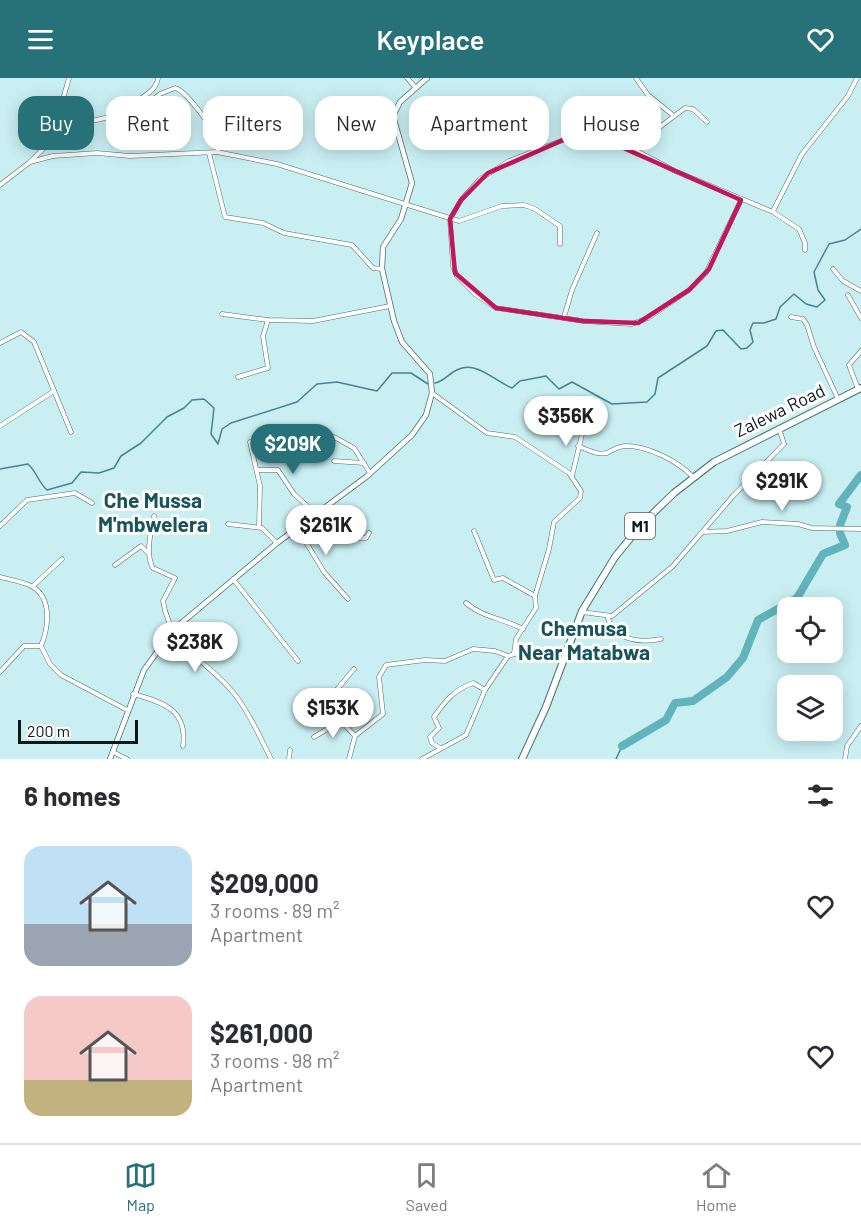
<!DOCTYPE html>
<html lang="en">
<head>
<meta charset="utf-8">
<style>
	:root { --surface:#fff; --page:#f7f7f7; --text:#2b2b33; --muted:#7c7c81; --line:#e1e1e2; --accent:#277178 }
	body { margin:0; font-family:Barlow,sans-serif; background:var(--page); color:var(--text); height:100vh; display:flex; flex-direction:column; font-size:22px; white-space:nowrap }
	* { box-sizing:border-box; margin:0 }
	p { font-size:20px; color:var(--muted) }
	.icon { flex:none; width:33px; height:33px; fill:none; stroke:currentColor; stroke-width:2; stroke-linecap:round; stroke-linejoin:round }
	.map { position:relative; height:681px; overflow:hidden }
	.details { display:flex; flex-direction:column; background:var(--surface); flex:1 }
	.details>* { flex:none }
	.guide { position:absolute; left:18px; top:18px; width:825px; height:54px; display:flex; gap:12px }
	.buttons { position:absolute; left:777px; top:519px; display:grid; gap:12px }
	.buttons a { display:grid; place-items:center; width:66px; height:66px; border-radius:12px; background:var(--surface); box-shadow:0 3px 15px #0003; font-size:30px }
	.scale { position:absolute; left:18px; bottom:15px; width:120px; box-sizing:border-box; padding-left:6px; border:3px solid #0b191b; border-top:0; font-size:16px; line-height:21px; white-space:nowrap; color:#0b191b; -webkit-text-stroke:4px #fff; paint-order:stroke }
	.price { position:absolute; translate:-50% -51px; padding:0 14px; border-radius:21px; background:#fff; color:#222; font-size:20px; line-height:39px; filter:drop-shadow(0 2px 3px #0008) }
	.price::after { content:''; position:absolute; left:50%; top:36px; width:18px; height:14px; margin-left:-9px; background:inherit; clip-path:polygon(0 0,100% 0,50% 100%) }
	.price.selected { background:var(--accent); color:#fff }
	ul { padding:0; list-style:none }
	li { display:flex; align-items:center; gap:18px; height:150px; padding:0 24px }
	li span { display:grid; place-items:center; flex:none; width:168px; height:120px; border-radius:18px; color:#555 }
	li>.icon { margin-inline-start:auto }
	span .icon { width:72px; height:72px; fill:#fffc; stroke-width:1 }
	li b { font-size:26px }
	h2 { display:flex; justify-content:space-between; align-items:center; height:72px; padding:0 24px; font-size:26px }
	.chip { padding:0 21px; border-radius:18px; background:var(--surface); box-shadow:0 3px 15px #0003; font-size:21px; line-height:54px }
	.chip.selected { background:var(--accent); color:#fff }
	header { display:flex; justify-content:space-between; align-items:center; height:78px; padding:0 24px; background:var(--accent); color:#fff; font-size:27px; font-weight:600 }
	.tabs { display:flex; justify-content:space-around; align-items:center; height:84px; border-top:2px solid var(--line); background:var(--surface); font-size:16px; color:var(--muted) }
	.tabs a { display:grid; justify-items:center; gap:3px }
	.tabs .selected { color:var(--accent) }
	.map>svg:first-child { display:block }
</style>
</head>
<body>
<header><svg class="icon" aria-label="menu" viewBox="0 0 24 24"><path d="M4 6h16M4 12h16M4 18h16"/></svg>Keyplace<svg class="icon" aria-label="heart" viewBox="0 0 24 24"><path d="M12 20l-8-8c-3-5 5-10 8-4 3-6 11-1 8 4z"/></svg></header>
<div class="map">
<svg width="861" height="681" viewBox="0 0 861 681">
	<rect width="100%" height="100%" fill="#c9eff3"/>
	<g fill="none" stroke-linecap="round" stroke-linejoin="round">
		<g stroke="#47858c" stroke-width="1.5">
			<path d="M435 305C445 303 450 294 459 291 477 283 496 304 512 310L520 303 546 298 559 311 572 304 612 326 647 324 655 316 658 300 707 268 716 253 723 252 741 271 747 270 753 264 750 252 753 245H764L776 241 780 229 794 216 806 226 817 229 825 222 818 212 814 194 829 166 845 162 861 151"/>
			<path d="M0 391 28 386C37 394 38 404 47 412L72 405 81 394 99 395 114 390 121 378 141 365 167 339 184 330 192 322 204 321 214 330 211 356 218 366 222 351 231 345 297 324 317 306 337 304 377 313 392 295H411L428 306"/>
			<path d="M616 681 622 668"/>
		</g>
		<g stroke="#61b3bc" stroke-width="8">
			<path d="M840 447 847 429 839 426 861 397"/>
			<path d="M622 668 666 642 675 625 693 623 727 599 743 580 758 542 797 520 823 476 845 467 840 455"/>
		</g>
		<defs>
			<g id="minor">
				<path d="M407 0 416 10"/>
				<path d="M636 0 648 17 674 38"/>
				<path d="M126 36C133 20 156 17 158 0"/>
				<path d="M51 63 92 43 139 32 160 16 175 10C186 12 216 54 220 66"/>
				<path d="M632 70 685 30 693 31 707 44"/>
				<path d="M217 74 220 66 245 59 257 48"/>
				<path d="M209 75 225 139 263 145 284 155 352 167 373 190 382 191"/>
				<path d="M30 84 51 63 69 0"/>
				<path d="M0 107 30 84 53 78 97 75 130 78 217 74 277 86 459 143 502 128 524 127 535 131 560 148V166"/>
				<path d="M741 122 706 195 689 212 648 240 632 246 583 243 496 230 475 216 457 198 453 188 450 141 461 122 480 101 509 83 563 62 589 57 600 58 631 70 675 93 773 134 799 151 805 165V172"/>
				<path d="M773 133 802 76 848 18 857 0"/>
				<path d="M833 191 843 203 861 213"/>
				<path d="M848 217 861 240"/>
				<path d="M222 236 268 242 313 243 390 228"/>
				<path d="M564 239 572 212 597 155"/>
				<path d="M791 239 803 241 807 247 814 269 838 321"/>
				<path d="M0 265 21 254 34 264 71 354"/>
				<path d="M238 299 268 290 263 258 268 242"/>
				<path d="M858 311 849 287 861 273"/>
				<path d="M432 315 487 355 515 359 569 395 581 413 580 420 554 444 549 471 535 518 536 530 516 561 514 575"/>
				<path d="M0 348 54 313"/>
				<path d="M334 359 354 370 370 395"/>
				<path d="M250 364 260 408 259 449"/>
				<path d="M578 368C586 371 600 379 609 374 615 371 619 368 626 368 648 368 678 383 693 399"/>
				<path d="M334 383 364 385"/>
				<path d="M258 392H278L294 416 316 436"/>
				<path d="M572 398 584 348"/>
				<path d="M154 438C151 453 145 476 153 490L175 500 163 523C170 569 206 582 232 613 248 632 260 659 271 681"/>
				<path d="M228 446 262 450 277 465"/>
				<path d="M0 448 27 422 75 415 92 425"/>
				<path d="M474 453 494 502 503 500 535 518"/>
				<path d="M702 454 727 453 762 444 798 446 812 450 861 451"/>
				<path d="M290 455 304 461 324 494 348 521"/>
				<path d="M301 459 306 456 359 460H366L369 455"/>
				<path d="M115 487 141 468 149 476"/>
				<path d="M0 499C10 502 28 504 36 511 52 524 48 551 41 568"/>
				<path d="M233 501 298 583"/>
				<path d="M33 508 62 481"/>
				<path d="M466 525C482 539 504 541 523 551"/>
				<path d="M582 534 612 538 673 488 733 418 784 366 779 350"/>
				<path d="M608 540C615 563 641 565 661 561"/>
				<path d="M0 594 24 568H41L50 586 61 597 127 632"/>
				<path d="M133 616C163 624 188 632 183 668"/>
				<path d="M355 658 383 636 379 599 386 587 425 582 445 583 473 571 495 573 508 578"/>
				<path d="M314 659 341 643"/>
				<path d="M440 670 432 665 430 659 439 650 434 639C445 623 454 612 473 605L485 612"/>
				<path d="M113 674 127 681"/>
				<path d="M289 681 290 672"/>
				<path d="M349 681 355 658 341 643 333 616 354 591"/>
				<path d="M422 681 466 657 485 612 508 578 528 572 566 575"/>
				<path d="M845 681 847 668 861 648"/>
			</g>
			<path id="tertiary" d="M110 681 144 592 173 552 277 465 366 399 412 357 426 337 432 315 430 296 402 264 394 243 382 191 383 169 401 141 412 105 393 38 400 24 427 0"/>
			<path id="trunk" d="M522 681 546 629 582 533 615 479 641 447 674 415 714 384 861 310"/>
		</defs>
		<use href="#minor" stroke="#4b6d71" stroke-width="5"/>
		<use href="#tertiary" stroke="#4b6d71" stroke-width="6"/>
		<use href="#trunk" stroke="#4b6d71" stroke-width="8"/>
		<use href="#minor" stroke="#fff" stroke-width="4"/>
		<use href="#tertiary" stroke="#fff" stroke-width="4.5"/>
		<use href="#trunk" stroke="#fff" stroke-width="6"/>
	</g>
	<path fill="none" stroke="#c2185b" stroke-width="4.5" stroke-linejoin="round" d="M594 57 741 122 709 191 689 212 638 245 583 243 496 230 455 195 450 141 461 122 488 95 563 62Z"/>
	<g text-anchor="middle" stroke-width="6" stroke-linejoin="round" paint-order="stroke">
		<rect fill="#fff" stroke="#545e5f" stroke-width="1.5" x="625" y="435" width="30" height="26" rx="4.5"/>
		<g font-size="16" font-weight="bold" fill="#0b191b">
			<text x="640" y="454">M1</text>
		</g>
		<g font-size="18" fill="#0b191b" stroke="#fff">
			<text transform="translate(780 333) rotate(-26)" y="6">Zalewa Road</text>
		</g>
		<g font-size="21" font-weight="bold" fill="#19545a" stroke="#fff">
			<text x="153" y="430">Che Mussa<tspan x="153" dy="24">M'mbwelera</tspan></text>
			<text x="584" y="558">Chemusa<tspan x="584" dy="24">Near Matabwa</tspan></text>
		</g>
	</g>
</svg>
<div class="buttons">
<a><svg class="icon" aria-label="locate" viewBox="0 0 24 24"><circle cx="12" cy="12" r="6"/><path d="M12 2v4M12 18v4M2 12h4M18 12h4"/></svg></a>
<a><svg class="icon" aria-label="layers" viewBox="0 0 24 24"><path d="M12 4l9 5-9 5-9-5zM3 14l9 5 9-5"/></svg></a>
</div>
<div class="scale">200 m</div>
<b class="price" style="left:566px;top:369px">$356K</b>
<b class="price selected" style="left:293px;top:397px">$209K</b>
<b class="price" style="left:782px;top:434px">$291K</b>
<b class="price" style="left:326px;top:478px">$261K</b>
<b class="price" style="left:195px;top:595px">$238K</b>
<b class="price" style="left:333px;top:661px">$153K</b>
<div class="guide">
<a class="chip selected">Buy</a>
<a class="chip">Rent</a>
<a class="chip">Filters</a>
<a class="chip">New</a>
<a class="chip">Apartment</a>
<a class="chip">House</a>
</div>
</div>
<section class="details">
<h2>6 homes<svg class="icon" aria-label="filters" viewBox="0 0 24 24"><path d="M4 7h16M4 17h16"/><circle cx="9" cy="7" r="2"/><circle cx="15" cy="17" r="2"/></svg></h2>
<ul>
<li><span style="background:linear-gradient(#bfe0f5 65%,#9aa5b1 0)"><svg class="icon" aria-label="home" viewBox="0 0 24 24"><path d="M3 11l9-7 9 7M6 9v11h12V9"/></svg></span><div><b>$209,000</b><p>3 rooms · 89 m²</p><p>Apartment</p></div><svg class="icon" aria-label="heart" viewBox="0 0 24 24"><path d="M12 20l-8-8c-3-5 5-10 8-4 3-6 11-1 8 4z"/></svg></li>
<li><span style="background:linear-gradient(#f6c9c9 70%,#c2b280 0)"><svg class="icon" aria-label="home" viewBox="0 0 24 24"><path d="M3 11l9-7 9 7M6 9v11h12V9"/></svg></span><div><b>$261,000</b><p>3 rooms · 98 m²</p><p>Apartment</p></div><svg class="icon" aria-label="heart" viewBox="0 0 24 24"><path d="M12 20l-8-8c-3-5 5-10 8-4 3-6 11-1 8 4z"/></svg></li>
</ul>
</section>
<nav class="tabs">
<a class="selected"><svg class="icon" aria-label="map" viewBox="0 0 24 24"><path d="M3 6l6-2 6 2 6-2v14l-6 2-6-2-6 2zM9 4v14M15 6v14"/></svg>Map</a>
<a><svg class="icon" aria-label="saved" viewBox="0 0 24 24"><path d="M7 4h10v16l-5-4-5 4z"/></svg>Saved</a>
<a><svg class="icon" aria-label="home" viewBox="0 0 24 24"><path d="M3 11l9-7 9 7M6 9v11h12V9"/></svg>Home</a>
</nav>
</body>
</html>
